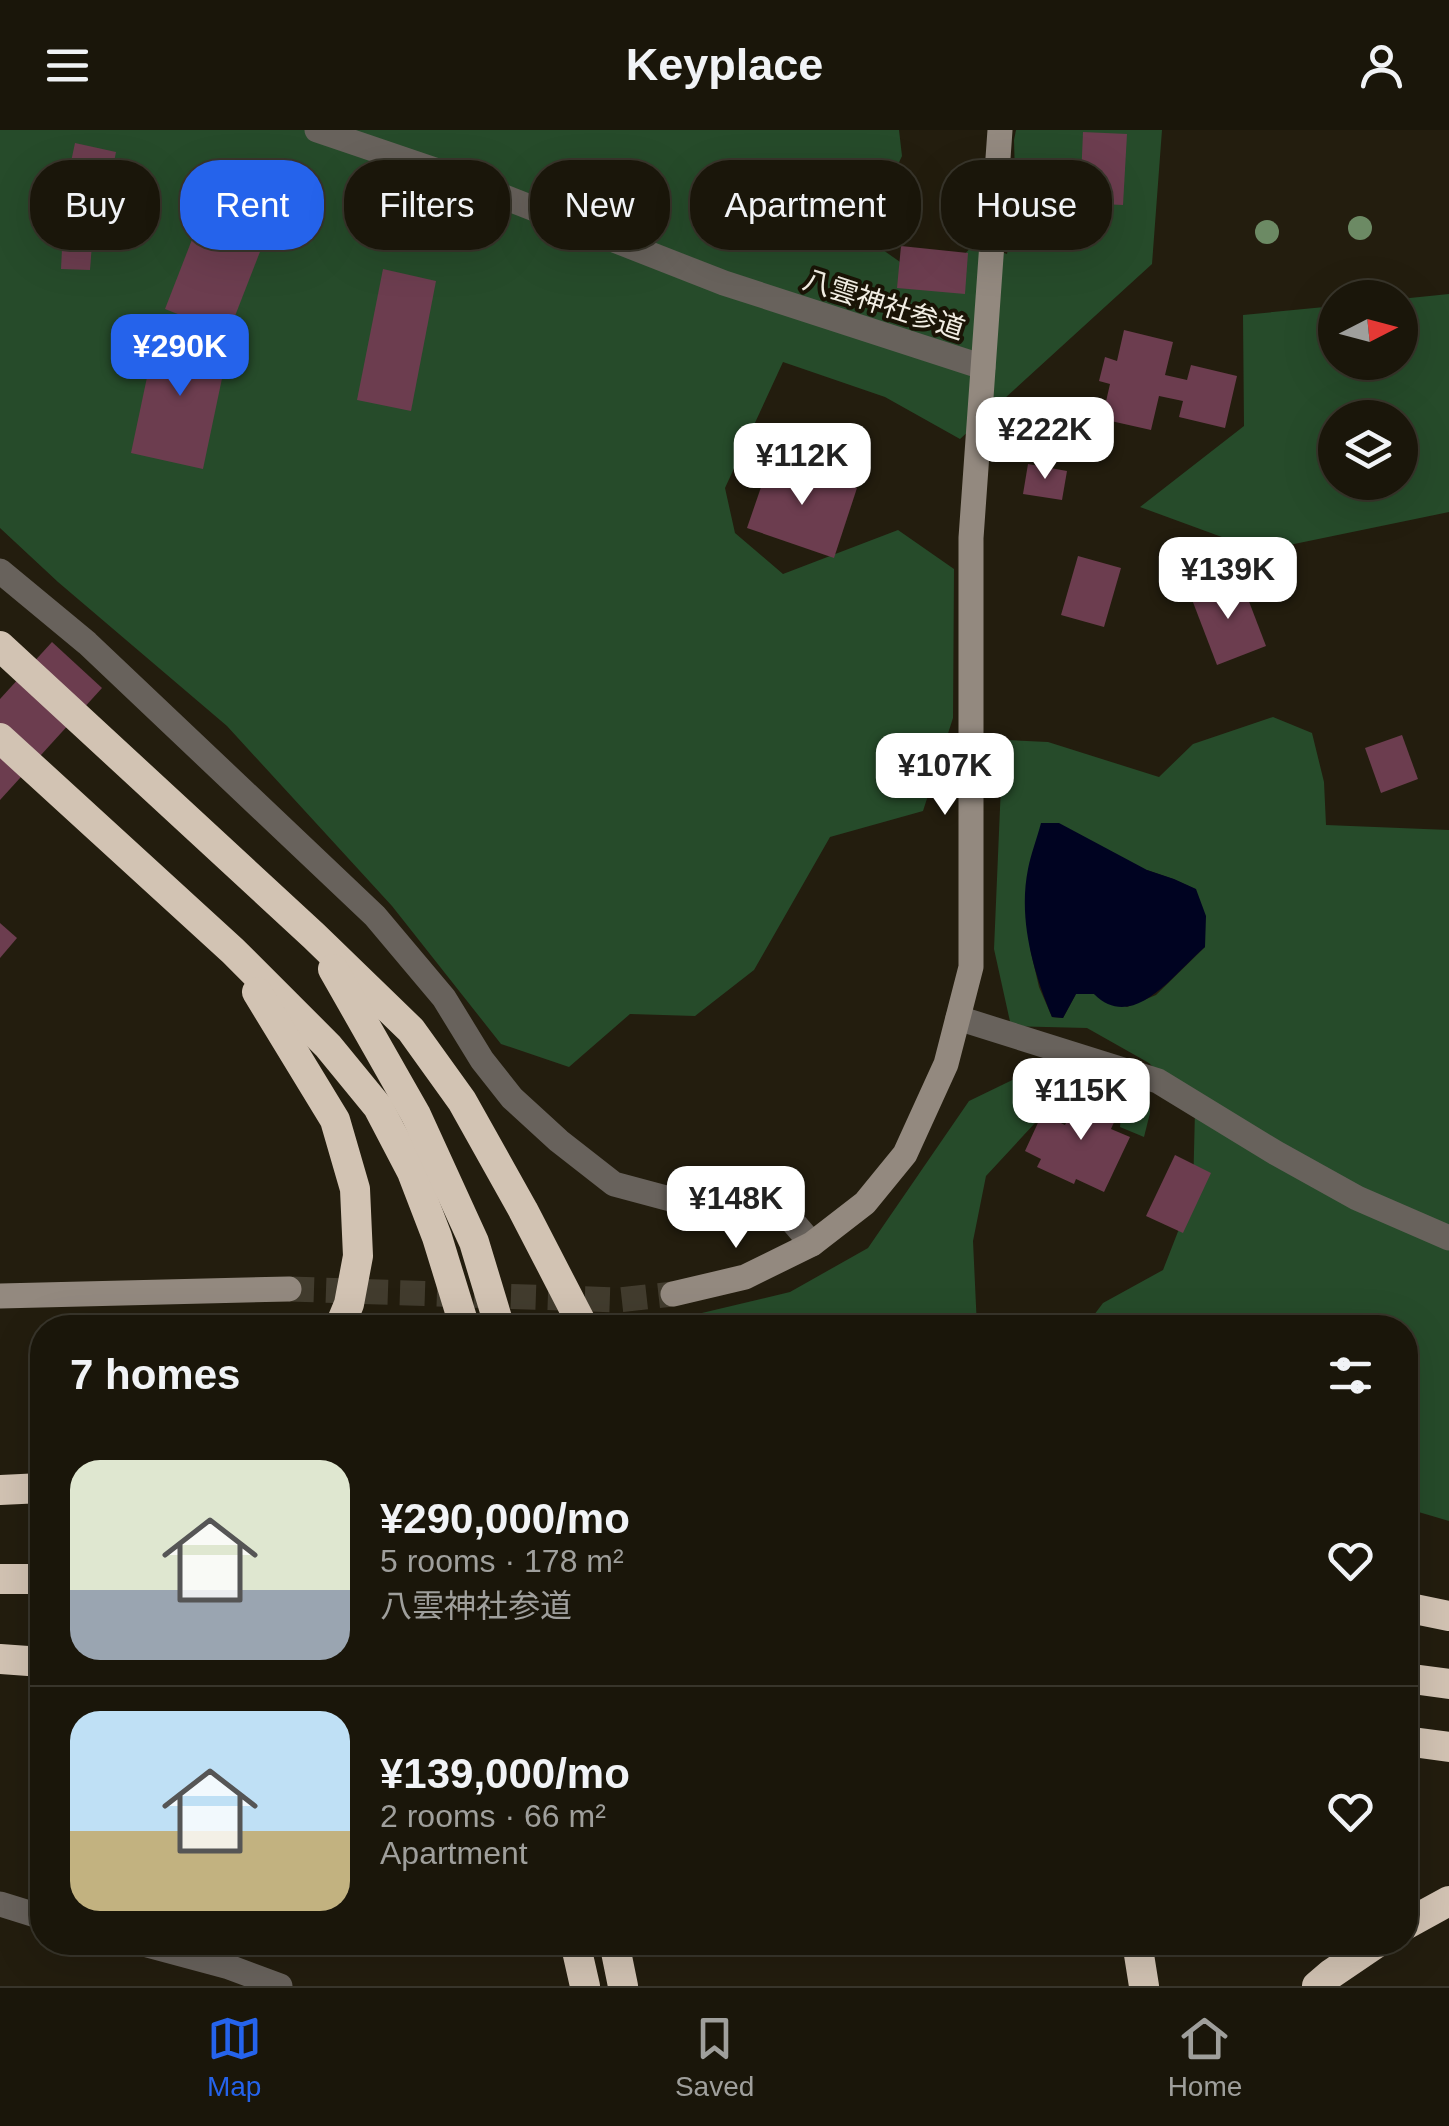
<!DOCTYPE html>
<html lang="en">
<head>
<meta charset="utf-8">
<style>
	:root { --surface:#1a160a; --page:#272318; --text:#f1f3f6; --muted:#9f9f9c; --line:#38352b; --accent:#2563eb }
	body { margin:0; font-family:Arial,"Noto Sans JP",sans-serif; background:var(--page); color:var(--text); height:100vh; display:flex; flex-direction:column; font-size:38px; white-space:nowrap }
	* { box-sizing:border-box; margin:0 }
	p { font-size:32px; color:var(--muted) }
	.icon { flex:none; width:55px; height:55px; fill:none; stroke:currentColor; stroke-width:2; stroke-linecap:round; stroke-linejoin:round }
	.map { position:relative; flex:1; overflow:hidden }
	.details { position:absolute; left:30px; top:1185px; width:1388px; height:640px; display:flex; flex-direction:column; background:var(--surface); border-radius:40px; box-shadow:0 10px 40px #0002,0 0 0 2px var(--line) }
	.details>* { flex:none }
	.hud { position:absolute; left:30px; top:30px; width:1390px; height:90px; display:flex; gap:20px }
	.needle { width:65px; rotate:84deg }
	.controls { position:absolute; left:1318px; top:150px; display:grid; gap:20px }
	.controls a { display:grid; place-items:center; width:100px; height:100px; border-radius:50%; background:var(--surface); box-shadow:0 10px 40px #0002,0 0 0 2px var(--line); font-size:50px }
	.price { position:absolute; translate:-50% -85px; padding:0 22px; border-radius:20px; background:#fff; color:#222; font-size:32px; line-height:65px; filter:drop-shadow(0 2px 5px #0008) }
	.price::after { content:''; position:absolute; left:50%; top:60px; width:30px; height:22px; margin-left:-15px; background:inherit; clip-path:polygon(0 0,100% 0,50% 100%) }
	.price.on { background:var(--accent); color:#fff }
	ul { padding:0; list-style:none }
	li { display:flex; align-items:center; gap:30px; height:250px; padding:0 40px }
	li+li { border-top:2px solid var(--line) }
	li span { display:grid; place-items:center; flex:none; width:280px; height:200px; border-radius:30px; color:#555 }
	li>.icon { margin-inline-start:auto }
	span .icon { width:120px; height:120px; fill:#fffc; stroke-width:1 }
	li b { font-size:42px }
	h2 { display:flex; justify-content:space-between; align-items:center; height:120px; padding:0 40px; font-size:42px }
	.tag { padding:0 35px; border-radius:40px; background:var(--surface); box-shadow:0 10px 40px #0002,0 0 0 2px var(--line); font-size:35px; line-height:90px }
	.tag.on { background:var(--accent); color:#fff }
	header { display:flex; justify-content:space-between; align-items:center; height:130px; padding:0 40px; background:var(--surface); font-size:45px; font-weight:700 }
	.dock { display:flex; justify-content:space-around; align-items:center; height:140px; border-top:2px solid var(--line); background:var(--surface); font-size:28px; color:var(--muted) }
	.dock a { display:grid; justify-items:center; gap:5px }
	.dock .on { color:var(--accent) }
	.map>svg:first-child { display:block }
</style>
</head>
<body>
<header><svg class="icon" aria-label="menu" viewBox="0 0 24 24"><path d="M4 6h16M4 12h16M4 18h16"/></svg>Keyplace<svg class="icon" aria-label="person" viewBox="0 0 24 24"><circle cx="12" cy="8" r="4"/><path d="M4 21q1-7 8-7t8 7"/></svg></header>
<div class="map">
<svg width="1449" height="1856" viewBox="0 0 1449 1856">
	<rect width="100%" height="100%" fill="#231d0e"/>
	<g fill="#264b2a" fill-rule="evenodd">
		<path d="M0 0H899L902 26 894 43 855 54 847 75 838 87 852 106 873 113 903 134 961 128 975 113 1007 124 1012 97V78L1026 62 1015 47 1014 10 1016 0H1162L1152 134 960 309 885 267 783 232 725 358 735 403 783 444 898 400 954 439 953 588 923 681 830 707 754 840 695 886 630 884 569 937 501 914 392 776 227 596 58 452 0 398Z"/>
		<path d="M1449 164V382L1260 421 1140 377 1244 296 1243 185 1335 176V232H1400V169ZM1335 288H1400V352H1335Z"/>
		<path d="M1273 587 1312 603 1324 652 1326 695 1449 700V1391L1405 1378V1198L1085 1197 1103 1173 1163 1140 1193 1063 1195 980 1149 933 1087 898 1011 896 994 819 1001 655 1008 610 1048 612 1159 647 1193 614ZM1147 740 1173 749 1195 759 1205 817 1156 865 1127 877 1094 864H1076L1063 888 1052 887 1039 857 1030 818Z"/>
		<path d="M1043 935 1091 937 1149 957 1150 983 1144 1007 1120 997 1122 979 1086 960 1048 979 986 1046 973 1111 977 1197 648 1198 647 1196 790 1162 868 1118 969 971Z"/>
	</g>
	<path fill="#000321" d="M1041 693H1059L1147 740 1174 749 1196 759 1206 786 1205 817C1176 841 1134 904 1094 864H1076L1063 888 1052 887C1033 841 1018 789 1028 739 1031 724 1037 708 1041 693Z"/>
	<g fill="#6c3d4f">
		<path d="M1083 2 1127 4 1123 75 1080 73Z"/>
		<path d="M75 13 116 22 111 47 129 51 120 91 61 79Z"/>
		<path d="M256 48 296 62 281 108 240 94Z"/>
		<path d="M200 89 263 114 228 204 165 179Z"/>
		<path d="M63 99 93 101 90 140 61 139Z"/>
		<path d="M901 116 968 123 965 164 897 158Z"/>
		<path d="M383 139 436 151 411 281 357 270Z"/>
		<path d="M157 200 229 215 203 339 131 323Z"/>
		<path d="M1124 200 1173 212 1165 245 1187 250 1191 235 1237 246 1225 298 1179 287 1183 271 1159 266 1151 300 1102 289 1110 254 1099 251 1105 227 1117 231Z"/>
		<path d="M771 328 857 358 834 428 747 398Z"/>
		<path d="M1028 334 1067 341 1062 370 1023 364Z"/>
		<path d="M1078 426 1121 438 1104 497 1061 485Z"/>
		<path d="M1240 448 1266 516 1217 535 1191 467Z"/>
		<path d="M52 512 102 558 0 670V569Z"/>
		<path d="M1402 605 1418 649 1381 663 1365 618Z"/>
		<path d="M0 793 17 808 0 828Z"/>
		<path d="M1081 961 1120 979 1111 999 1130 1007 1104 1062 1076 1049 1074 1054 1037 1037 1041 1029 1025 1021 1042 984 1065 995Z"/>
		<path d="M1175 1025 1211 1043 1183 1103 1146 1086Z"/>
	</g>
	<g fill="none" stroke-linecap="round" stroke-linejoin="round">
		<path stroke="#423c2e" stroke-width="25" stroke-dasharray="25 12" stroke-linecap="butt" d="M289 1159 619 1170 673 1164"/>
		<g stroke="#68625c" stroke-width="25">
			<path d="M317 0 435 40 724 153 983 237"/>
			<path d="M0 441 87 513 375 786 444 868 482 930 512 968 559 1011 614 1054 670 1069H763L787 1085 812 1114"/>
			<path d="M958 888 1158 951 1276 1023 1357 1068 1449 1108"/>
			<path d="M0 1774 42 1787"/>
			<path d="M136 1812 229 1837 280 1856"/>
		</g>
		<g stroke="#93897f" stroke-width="25">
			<path d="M673 1164 745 1147 812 1114 865 1073 905 1024 946 934 971 837V408L1000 0"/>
			<path d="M0 1166 289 1159"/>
		</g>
		<g stroke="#d2c3b3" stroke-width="30">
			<path d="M0 516 314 806 411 900 462 971 523 1080 584 1198"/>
			<path d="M0 608 233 821 328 916 378 977 412 1042 437 1107 465 1198"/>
			<path d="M333 839 416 985 474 1112 500 1198"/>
			<path d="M257 862 335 990 355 1059 358 1126 349 1174 339 1198"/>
			<path d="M0 1360 42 1358"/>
			<path d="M0 1449H42"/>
			<path d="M1405 1477 1449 1486"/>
			<path d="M0 1529 42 1532"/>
			<path d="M1405 1548 1449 1554"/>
			<path d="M1405 1611 1449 1617"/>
			<path d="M1405 1795 1449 1771"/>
			<path d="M575 1812 585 1856"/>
			<path d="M614 1812 623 1856"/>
			<path d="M1137 1812 1144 1856"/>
			<path d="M1317 1856 1331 1844 1378 1812"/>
		</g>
	</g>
	<g fill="#6c8a64">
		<circle cx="1360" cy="98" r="12"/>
		<circle cx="1267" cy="102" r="12"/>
	</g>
	<g text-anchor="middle" stroke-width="8" stroke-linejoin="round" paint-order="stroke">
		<g font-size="28" fill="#f2eee4" stroke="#1a1406">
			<text transform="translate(884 174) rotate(18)" y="10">八雲神社参道</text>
		</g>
	</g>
</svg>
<div class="controls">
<a><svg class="needle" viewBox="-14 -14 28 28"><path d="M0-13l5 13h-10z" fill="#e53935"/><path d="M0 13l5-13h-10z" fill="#9f9f9c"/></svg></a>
<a><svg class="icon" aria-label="layers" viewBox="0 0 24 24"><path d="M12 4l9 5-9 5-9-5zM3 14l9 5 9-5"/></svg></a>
</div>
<b class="price on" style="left:180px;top:269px">¥290K</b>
<b class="price" style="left:1045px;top:352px">¥222K</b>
<b class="price" style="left:802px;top:378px">¥112K</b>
<b class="price" style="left:1228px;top:492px">¥139K</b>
<b class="price" style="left:945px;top:688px">¥107K</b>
<b class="price" style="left:1081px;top:1013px">¥115K</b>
<b class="price" style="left:736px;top:1121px">¥148K</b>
<div class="hud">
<a class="tag">Buy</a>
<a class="tag on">Rent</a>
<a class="tag">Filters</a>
<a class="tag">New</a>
<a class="tag">Apartment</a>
<a class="tag">House</a>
</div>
<section class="details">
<h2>7 homes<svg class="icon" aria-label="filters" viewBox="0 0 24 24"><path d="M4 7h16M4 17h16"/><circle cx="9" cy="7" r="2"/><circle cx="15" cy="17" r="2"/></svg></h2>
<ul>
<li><span style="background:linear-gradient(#dfe7d0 65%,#9aa5b1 0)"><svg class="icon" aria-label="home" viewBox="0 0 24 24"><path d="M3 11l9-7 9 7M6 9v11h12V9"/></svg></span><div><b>¥290,000/mo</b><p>5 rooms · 178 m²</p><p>八雲神社参道</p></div><svg class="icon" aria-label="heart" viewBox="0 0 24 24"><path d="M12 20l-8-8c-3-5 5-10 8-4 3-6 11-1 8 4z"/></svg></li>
<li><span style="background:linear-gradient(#bfe0f5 60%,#c2b280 0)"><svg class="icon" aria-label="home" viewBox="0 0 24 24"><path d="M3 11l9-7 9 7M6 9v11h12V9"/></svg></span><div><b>¥139,000/mo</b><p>2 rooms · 66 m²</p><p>Apartment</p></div><svg class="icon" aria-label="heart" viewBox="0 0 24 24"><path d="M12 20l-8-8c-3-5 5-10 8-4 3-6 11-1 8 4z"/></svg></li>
</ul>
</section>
</div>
<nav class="dock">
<a class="on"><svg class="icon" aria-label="map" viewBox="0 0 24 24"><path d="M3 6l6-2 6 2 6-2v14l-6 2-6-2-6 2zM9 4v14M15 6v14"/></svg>Map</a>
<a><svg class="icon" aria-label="saved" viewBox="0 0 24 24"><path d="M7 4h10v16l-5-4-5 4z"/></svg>Saved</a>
<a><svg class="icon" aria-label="home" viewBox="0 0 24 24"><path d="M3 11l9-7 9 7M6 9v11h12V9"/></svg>Home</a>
</nav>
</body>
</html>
